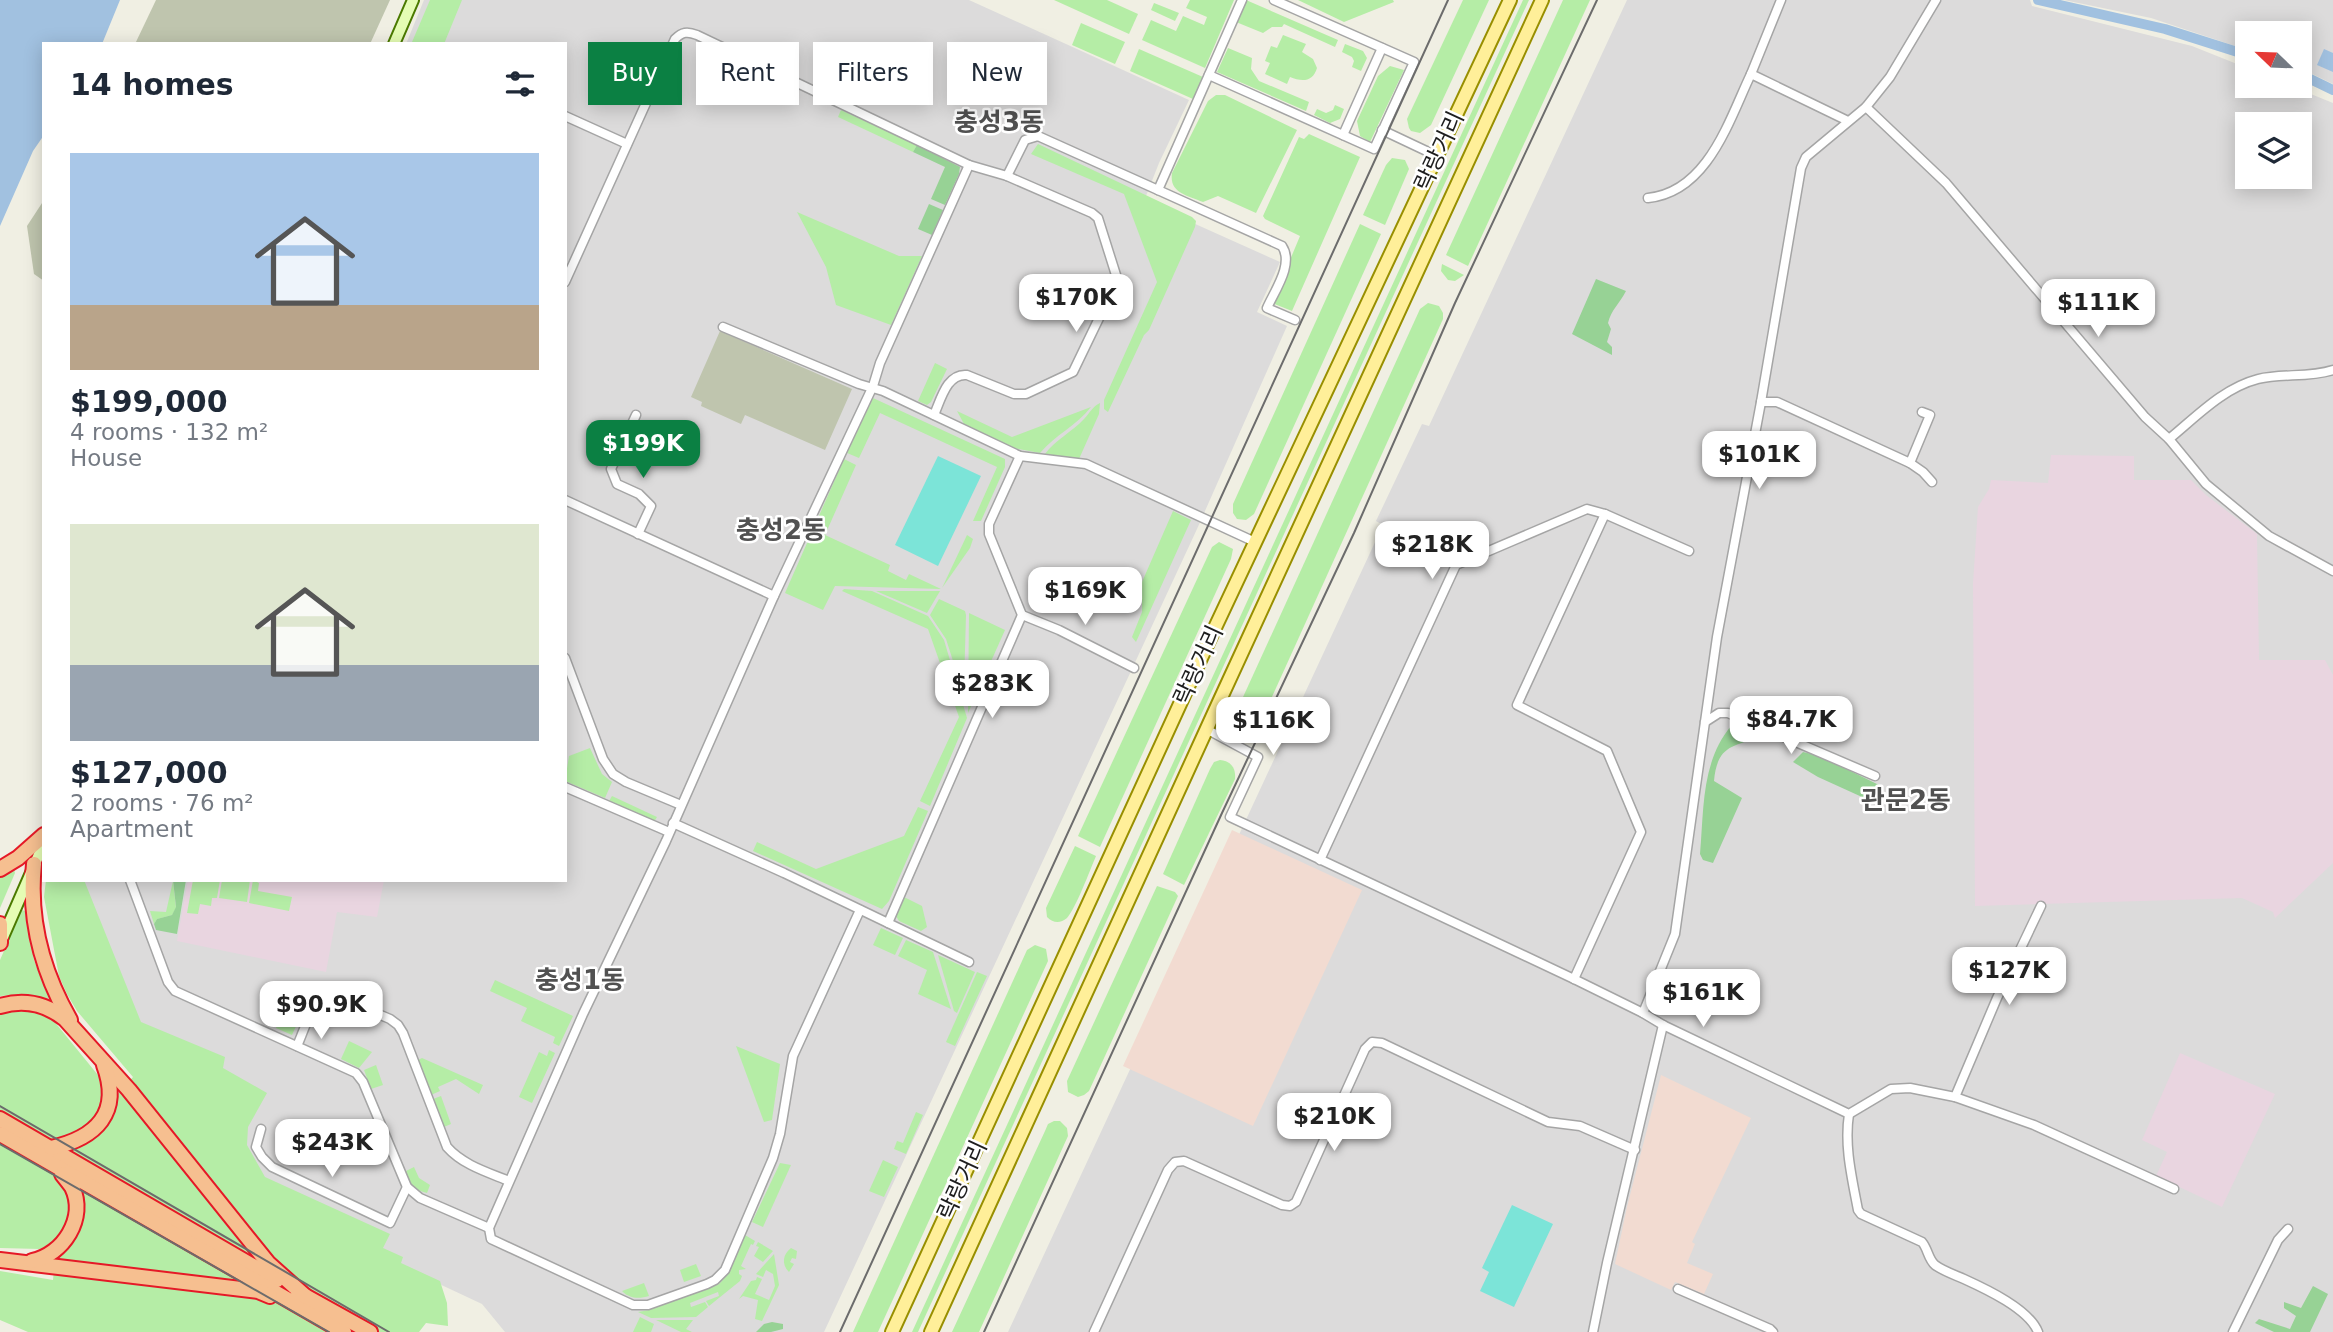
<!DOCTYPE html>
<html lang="en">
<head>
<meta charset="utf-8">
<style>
	:root { --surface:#fff; --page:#f6f6f7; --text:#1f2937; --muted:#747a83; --accent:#0b8043 }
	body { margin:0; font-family:"DejaVu Sans","Noto Sans KR",sans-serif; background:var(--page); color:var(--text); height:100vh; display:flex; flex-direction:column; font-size:26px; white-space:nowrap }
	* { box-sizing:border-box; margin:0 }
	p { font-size:23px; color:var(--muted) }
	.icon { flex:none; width:38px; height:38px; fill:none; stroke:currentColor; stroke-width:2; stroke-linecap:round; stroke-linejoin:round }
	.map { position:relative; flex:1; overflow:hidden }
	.details { position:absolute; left:42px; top:42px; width:525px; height:840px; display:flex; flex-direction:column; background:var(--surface); border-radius:0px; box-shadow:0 4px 18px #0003 }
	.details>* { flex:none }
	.hud { position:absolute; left:588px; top:42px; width:665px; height:63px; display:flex; gap:14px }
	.needle { width:46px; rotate:293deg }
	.controls { position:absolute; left:2235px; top:21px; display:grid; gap:14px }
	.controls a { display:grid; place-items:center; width:77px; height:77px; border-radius:0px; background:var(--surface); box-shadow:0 4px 18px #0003; font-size:35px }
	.price { position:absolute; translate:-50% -60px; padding:0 16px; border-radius:14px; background:#fff; color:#222; font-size:23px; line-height:46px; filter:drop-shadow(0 2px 4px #0008) }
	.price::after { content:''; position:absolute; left:50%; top:42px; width:21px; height:16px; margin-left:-10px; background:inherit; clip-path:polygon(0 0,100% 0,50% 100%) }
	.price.selected { background:var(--accent); color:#fff }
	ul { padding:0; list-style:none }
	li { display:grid; align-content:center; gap:14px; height:371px; padding:0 28px }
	li span { display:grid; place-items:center; height:217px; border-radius:0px; color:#555 }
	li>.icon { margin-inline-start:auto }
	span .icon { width:126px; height:126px; fill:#fffc; stroke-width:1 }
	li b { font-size:30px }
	h2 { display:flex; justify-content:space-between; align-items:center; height:84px; padding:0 28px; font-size:30px }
	.chip { padding:0 24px; border-radius:0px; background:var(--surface); box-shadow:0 4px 18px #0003; font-size:24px; line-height:63px }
	.chip.selected { background:var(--accent); color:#fff }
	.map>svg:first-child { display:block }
</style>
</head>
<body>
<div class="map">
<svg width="2333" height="1332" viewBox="0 0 2333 1332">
	<rect width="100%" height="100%" fill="#f0efe3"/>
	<g fill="#dcdbdb" fill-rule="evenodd">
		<path d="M424 0H969L1189 100 1159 163 1144 201 1280 262 1257 312 1287 326 1197 529 824 1332H505L482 1304 271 1205 125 1055 59 880H565V44H406Z"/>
		<path d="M1627 0H2030L2032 6 2192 46 2247 68V86H2291L2333 103V1332H1008L1383 525 1376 521 1422 424 1429 426ZM2247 124H2300V177H2247Z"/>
		<path d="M2064 0H2333V84L2300 68V33H2247V50L2151 18Z"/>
	</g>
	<g fill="#f2dbd1">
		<path d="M1232 830 1362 890 1253 1126 1123 1066Z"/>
		<path d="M1661 1075 1751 1118 1692 1242 1695 1244 1687 1263 1713 1274 1704 1294 1675 1282 1671 1290 1615 1264 1627 1207Z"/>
	</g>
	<g fill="#e9d5e0">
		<path d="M2051 455 2134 456V480H2191L2206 495 2257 534 2259 660H2325L2333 675V863L2275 918 2273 912 2242 898 1975 906 1973 584 1978 507 1989 489 1991 480 2048 483Z"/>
		<path d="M188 880H384L377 917 337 912 326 972 177 941Z"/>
		<path d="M2180 1053 2275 1094 2222 1207 2156 1176 2167 1152 2142 1140Z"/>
	</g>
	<g fill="#bfc5ae">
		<path d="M156 0H390L370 44H135Z"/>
		<path d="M44 200V281L34 274 27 226Z"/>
		<path d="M720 331 852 389 825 450 745 415 741 424 701 406 702 402 691 397Z"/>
	</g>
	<g fill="#b5eda6">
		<path d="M430 0H462L444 44H416L412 42Z"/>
		<path d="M1054 0H1107L1138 14 1129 34Z"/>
		<path d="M1190 0H1234L1205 68 1142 40 1151 20 1176 31 1183 16 1204 25 1207 17 1186 8Z"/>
		<path d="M1246 0 1338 40 1335 47 1284 24 1282 27H1272L1263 33 1236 22Z"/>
		<path d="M1298 0H1393L1394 2 1344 22Z"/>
		<path d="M1463 0H1489L1431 125 1420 133 1411 131 1409 128 1407 119Z"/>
		<path d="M1523 0H1529L918 1332H912Z"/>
		<path d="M1563 0H1590L1468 266 1446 255Z"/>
		<path d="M1154 3 1179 13 1175 21 1151 10Z"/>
		<path d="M1081 23 1125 42 1115 64 1072 45Z"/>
		<path d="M1283 35 1306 44 1302 52 1313 59 1317 68C1313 82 1302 82 1290 77L1287 84 1265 74 1270 63 1265 61 1271 46 1277 48Z"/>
		<path d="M1345 44 1363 51 1367 58 1361 71 1352 67 1354 61 1352 57 1342 52Z"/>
		<path d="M1228 48 1252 58 1251 69 1259 81 1309 102 1306 111 1217 72Z"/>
		<path d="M1139 49 1203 77 1193 99 1130 71Z"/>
		<path d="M1390 66 1404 70 1370 142 1360 136 1357 121 1378 76Z"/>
		<path d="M1216 95H1225L1297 130 1256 213 1218 196 1203 202C1187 195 1169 193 1172 173L1208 101Z"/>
		<path d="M1335 105 1344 109 1340 119 1330 123 1314 115 1317 109 1326 113 1333 110Z"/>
		<path d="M841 110 917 145 913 152 838 117Z"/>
		<path d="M1309 134 1360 157 1292 311 1272 303 1300 236 1265 219 1263 216 1299 137 1304 139Z"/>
		<path d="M1038 144 1192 217 1196 221 1195 227 1149 330 1144 335 1108 412 1104 409V400L1157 282 1124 194 1031 154Z"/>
		<path d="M1392 158 1405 160 1409 169 1385 225 1363 215 1386 165Z"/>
		<path d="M797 212 899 256H922L891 325 836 305 826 267Z"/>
		<path d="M1360 224 1381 234 1254 514 1246 520 1237 519 1233 513V504Z"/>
		<path d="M1442 264 1464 275 1455 281 1448 280 1441 271Z"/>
		<path d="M1428 303 1439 306 1443 313V319L1257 730 1247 736 1240 735 1234 730 1233 719 1420 309Z"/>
		<path d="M935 363 947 369 931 402 927 405 918 401Z"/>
		<path d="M873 398 1005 459V467L981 521H973L997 467 880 413 859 458 847 453Z"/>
		<path d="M1100 403 1099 414 1079 459 1045 454C1055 440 1072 432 1084 419 1090 413 1092 407 1100 403Z"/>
		<path d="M1091 407C1076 426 1055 435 1040 453L1014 448 964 424 957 411 1012 437Z"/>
		<path d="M844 459 856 465 825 535 890 565 888 571 906 580 909 574 941 589 835 586 823 610 785 593Z"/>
		<path d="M1173 511 1191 520 1136 642 1132 637 1142 612V582Z"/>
		<path d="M967 535 973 539 970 548 942 588Z"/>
		<path d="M1219 542 1233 549 1231 559 1100 847 1078 836 1212 547Z"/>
		<path d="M844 589 872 591 928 616 944 640 967 718 930 806 920 801 959 717 928 629 842 591Z"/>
		<path d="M876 591H940L927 613Z"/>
		<path d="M939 599 965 611 966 615 964 685 961 686 946 639 930 615Z"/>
		<path d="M969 613 1005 630 968 713Z"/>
		<path d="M590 748 602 774 612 782 605 798 565 781 569 756Z"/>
		<path d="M1220 760C1231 761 1236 768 1235 779L1184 885 1163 874 1210 769 1214 762Z"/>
		<path d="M612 796 657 817 654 822 609 801Z"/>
		<path d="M918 807 928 811 889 901 882 909 753 851 757 842 816 869 904 836Z"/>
		<path d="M1075 846 1096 856C1090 870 1076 908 1067 918 1060 924 1053 923 1047 917L1046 908Z"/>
		<path d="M14 869 15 873 0 908V874Z"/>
		<path d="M46 880H84L141 1022 225 1057 223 1068 267 1093 248 1127 247 1145 265 1177 390 1234 383 1248 403 1257 401 1263 440 1281 447 1303 448 1326 426 1323 419 1332H28L0 1320V1271L53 1280 55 1259 48 1245 40 1249 0 1248V1014L16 1009 49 1015 102 1080 104 1093 102 1102 116 1100 117 1095 133 1077 77 1011 67 994 59 976 44 897Z"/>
		<path d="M193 880H220L217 898H212L211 906 200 904 198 914 187 913Z"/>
		<path d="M222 880H250L247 902 219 898Z"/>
		<path d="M253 880 259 883 258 891 292 897 289 911 249 903Z"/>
		<path d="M173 881 176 908 172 915 157 919 154 924 150 911 166 912Z"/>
		<path d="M1157 886 1175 892 1178 896 1089 1091 1084 1095 1078 1097 1068 1092 1067 1081Z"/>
		<path d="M904 897 922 906 927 927 921 931 899 921 896 916Z"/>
		<path d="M22 910 25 911 34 960 49 999 26 994 0 996V960Z"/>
		<path d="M881 928 903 938 895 955 873 945Z"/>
		<path d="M906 940 933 952 951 1009 918 994 927 970 898 956Z"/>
		<path d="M1035 945 1046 949 1048 961 878 1332H853L1027 950Z"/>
		<path d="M938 955 975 972 957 1013 954 1011Z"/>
		<path d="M977 972 987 976 955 1046 946 1042Z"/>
		<path d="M495 980 573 1016 559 1046 553 1043 555 1037 521 1021 527 1008 490 991Z"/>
		<path d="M296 1007 303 1011 292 1035 276 1028 280 1019 289 1022Z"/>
		<path d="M349 1041 372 1052 359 1068 341 1059Z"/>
		<path d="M736 1046 780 1064 772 1120 764 1122Z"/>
		<path d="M549 1050 555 1053 532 1103 519 1097 539 1052 547 1056Z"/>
		<path d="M422 1058 483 1085 479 1094 456 1079 438 1087 440 1091 431 1095 418 1060Z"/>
		<path d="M376 1065 383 1085 371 1089 364 1070Z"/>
		<path d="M441 1096 451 1124 444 1127 433 1099Z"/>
		<path d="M916 1112 923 1115 906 1154 894 1149 897 1141 903 1143Z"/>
		<path d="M1054 1121H1060L1067 1128 1068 1136 979 1332H952L1045 1131 1048 1124Z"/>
		<path d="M883 1160 898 1167 884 1197 869 1191Z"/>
		<path d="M780 1163 791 1165 763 1227 752 1222Z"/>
		<path d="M414 1167 419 1178 430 1185 427 1193C415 1190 409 1184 406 1171Z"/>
		<path d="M745 1235 755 1241 753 1245 751 1244 741 1266 746 1269 739 1270V1274L742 1276 740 1281 709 1306 706 1301 719 1296 718 1292 690 1303 691 1307 705 1302 708 1307 696 1317 651 1318 638 1312 649 1310 719 1284 726 1276Z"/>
		<path d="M758 1242 773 1251 763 1262 754 1256 759 1247 756 1246Z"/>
		<path d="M791 1248 797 1251 796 1259 792 1258 790 1262 794 1264 789 1272C781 1264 783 1254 791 1248Z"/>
		<path d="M774 1254 779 1285 762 1321 755 1319 758 1300 743 1296 739 1299 751 1281 756 1280 757 1277 762 1279 755 1294 769 1300 775 1286 773 1274 766 1270 763 1277 756 1274Z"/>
		<path d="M696 1264 701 1276 684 1282 680 1270Z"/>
		<path d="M644 1283 649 1296C639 1299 630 1299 622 1291Z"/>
		<path d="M640 1317 654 1324 651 1332H633Z"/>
		<path d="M656 1320H693L686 1329 692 1332H681Z"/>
	</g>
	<g fill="#97d295">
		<path d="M917 145 960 167 959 174 945 205 931 199 945 167 913 152Z"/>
		<path d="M929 204 943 210 932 235 918 229Z"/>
		<path d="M1596 279 1626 291C1620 303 1611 310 1608 323L1611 329 1607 342 1612 347V355L1572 334Z"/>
		<path d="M1731 726 1757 732 1759 738C1730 746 1717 748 1714 781L1742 798 1713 863 1703 860 1700 854C1704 810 1701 762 1731 726Z"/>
		<path d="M1803 752 1820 756 1881 786 1879 798 1873 802 1818 777 1793 762Z"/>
		<path d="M173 880H186L177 934 156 930 154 924 157 919 172 915 176 907Z"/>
		<path d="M2313 1286 2328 1294 2310 1332H2274L2255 1323 2259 1319 2290 1329 2296 1316 2284 1308V1302L2301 1308Z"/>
		<path d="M772 1322 783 1324V1329L771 1332H756L764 1324Z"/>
	</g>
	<g fill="#7ce4d8">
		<path d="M938 456 981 476 938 566 895 545Z"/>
		<path d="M1512 1205 1553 1224 1514 1307 1480 1291 1489 1272 1482 1268Z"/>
	</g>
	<g fill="#a1c1e0">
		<path d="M0 0H120L102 44H44V135L33 151 0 226Z"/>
		<path d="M2324 49 2333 53V72L2317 65Z"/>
		<path d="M2309 75 2333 86V94L2305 82Z"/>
	</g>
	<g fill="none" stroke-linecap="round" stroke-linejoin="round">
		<g stroke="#a1c1e0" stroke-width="10">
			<path d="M2038 0 2165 29 2247 55"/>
			<path d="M2300 74 2333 90"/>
		</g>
		<defs>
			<g id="minor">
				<path d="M1242 0 1158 190 1282 246C1294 264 1275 290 1267 308L1295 320"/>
				<path d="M1751 74 1781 0"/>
				<path d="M1209 75 1374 149 1414 62 1274 0"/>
				<path d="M1866 107 1946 183 2145 417 2169 439 2206 484 2269 536 2333 571"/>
				<path d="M565 116 627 144"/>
				<path d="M1382 130 1437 156"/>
				<path d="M1343 135 1382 48"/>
				<path d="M1648 198C1708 192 1729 120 1751 74L1848 121"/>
				<path d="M565 282 675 39C682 32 687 31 697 35L969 165"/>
				<path d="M723 327 859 384 883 391 1020 456 1086 464 1255 542"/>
				<path d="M1761 402H1777L1910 463 1923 472 1932 482"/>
				<path d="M636 415 611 469 617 484 639 494 651 506 638 534"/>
				<path d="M934 415C941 399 947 373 967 375L1014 394H1026L1073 372 1114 287 1116 275 1098 218 1092 213 1007 176"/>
				<path d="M2169 439C2196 417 2223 388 2258 379 2283 373 2308 378 2333 370"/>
				<path d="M1910 463 1930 415 1922 412"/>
				<path d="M565 500 774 596"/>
				<path d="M1022 615 1059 630 1134 668"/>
				<path d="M565 658 603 759 613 774 626 782 681 805"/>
				<path d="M1705 722 1719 713H1728L1875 776"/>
				<path d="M1208 730 1258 757 1230 817 1574 979 1643 1013 1663 1025 1849 1114 1891 1089 1910 1088 1955 1097 2034 1125 2174 1189"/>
				<path d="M565 787 669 832"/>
				<path d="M673 823 784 873 888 923 1022 615 989 534V524L1020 456"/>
				<path d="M1320 860 1456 565 1587 509 1605 514 1689 551"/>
				<path d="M130 880 168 982 175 991 356 1073 363 1082 407 1187 420 1198 489 1228"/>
				<path d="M860 910 793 1056 780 1134 773 1158 725 1270 715 1280 707 1284 648 1305H633L491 1239 489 1228 583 1014 666 841 774 596 873 386 880 363 969 165 1007 176 1025 140 1038 136 1158 190"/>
				<path d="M888 923 969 962"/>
				<path d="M1574 979 1641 832 1607 751 1517 705 1605 514"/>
				<path d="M1643 1013 1675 934 1717 637 1761 402 1801 168 1806 157 1866 107 1890 77 1936 0"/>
				<path d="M297 1046C305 1029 312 997 333 995L390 1019 398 1025 403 1033 447 1147C463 1165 487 1172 509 1181"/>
				<path d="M1955 1097 1997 998 2041 906"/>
				<path d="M1849 1114C1844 1146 1852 1178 1858 1210L1861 1214 1922 1242C1928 1249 1928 1259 1935 1265 1943 1271 1955 1275 1964 1279 1986 1289 2029 1309 2038 1332"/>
				<path d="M261 1129 256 1147 262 1157 272 1167 390 1223 407 1187"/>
				<path d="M1678 1289 1770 1329 1773 1332"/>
				<path d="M1094 1332 1168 1170 1175 1162 1184 1161 1282 1205 1290 1206 1296 1202 1365 1049 1372 1042 1382 1043 1548 1122 1580 1126 1635 1150"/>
				<path d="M1593 1332 1607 1263 1663 1025"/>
				<path d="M2233 1332 2278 1240 2288 1229"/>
			</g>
			<g id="secondary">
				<path d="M394 44 413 0"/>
				<path d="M3 937 44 843"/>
			</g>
			<g id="primary">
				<path d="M892 1332 1213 632 1510 0"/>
				<path d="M931 1332C1132 887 1339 444 1542 0"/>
			</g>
			<g id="trunk">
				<path d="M34 864C28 920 42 971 70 1020"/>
				<path d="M0 869 18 858 44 835"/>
				<path d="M0 924V943"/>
				<path d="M0 1006C24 999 45 1003 65 1019L129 1090 268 1263 305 1296"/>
				<path d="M0 1119 277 1280"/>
				<path d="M0 1134 344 1332"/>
				<path d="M51 1148C96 1138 122 1113 104 1065"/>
				<path d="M0 1260 258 1291 270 1296"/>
				<path d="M32 1261C63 1255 87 1218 72 1187 69 1183 65 1178 62 1174"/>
				<path d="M298 1292 370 1332"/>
			</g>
		</defs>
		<use href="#minor" stroke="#a5a5a5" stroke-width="11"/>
		<use href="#secondary" stroke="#4b7a00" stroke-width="14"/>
		<use href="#primary" stroke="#988f00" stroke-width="16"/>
		<use href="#trunk" stroke="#e51927" stroke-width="18"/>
		<use href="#minor" stroke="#fff" stroke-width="8"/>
		<use href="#secondary" stroke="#e5fdb4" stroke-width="10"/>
		<use href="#primary" stroke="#ffef99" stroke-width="12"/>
		<use href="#trunk" stroke="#f6bf90" stroke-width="14"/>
		<g stroke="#6c6c6c" stroke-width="2">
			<path d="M0 1106 389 1332"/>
			<path d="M0 1144 329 1332"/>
			<path d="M840 1332 1448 0"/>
			<path d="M984 1332 1222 813 1354 533 1455 303 1597 0"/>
		</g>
	</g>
	<g text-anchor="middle" stroke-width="5" stroke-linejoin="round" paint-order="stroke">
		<g font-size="23" fill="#1e1e1e" stroke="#fff">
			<text transform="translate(1439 151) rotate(-65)" y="8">락랑거리</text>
			<text transform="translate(1198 665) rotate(-65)" y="8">락랑거리</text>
			<text transform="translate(962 1180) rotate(-65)" y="8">락랑거리</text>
		</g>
		<g font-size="26" font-weight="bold" fill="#515151" stroke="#fff">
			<text x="999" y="131">충성3동</text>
			<text x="781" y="539">충성2동</text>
			<text x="1906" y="809">관문2동</text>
			<text x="580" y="989">충성1동</text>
		</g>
	</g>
</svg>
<div class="controls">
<a><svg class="needle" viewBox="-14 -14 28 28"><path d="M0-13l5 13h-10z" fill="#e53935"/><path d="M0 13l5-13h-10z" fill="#747a83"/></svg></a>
<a><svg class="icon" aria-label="layers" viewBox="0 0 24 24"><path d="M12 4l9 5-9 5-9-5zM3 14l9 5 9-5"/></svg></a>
</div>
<b class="price" style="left:1076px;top:334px">$170K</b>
<b class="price" style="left:2098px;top:339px">$111K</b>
<b class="price selected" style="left:643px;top:480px">$199K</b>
<b class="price" style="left:1759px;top:491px">$101K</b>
<b class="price" style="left:1432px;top:581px">$218K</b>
<b class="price" style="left:1085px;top:627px">$169K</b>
<b class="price" style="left:992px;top:720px">$283K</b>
<b class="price" style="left:1791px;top:756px">$84.7K</b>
<b class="price" style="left:1273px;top:757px">$116K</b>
<b class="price" style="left:2009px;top:1007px">$127K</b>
<b class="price" style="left:1703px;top:1029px">$161K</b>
<b class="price" style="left:321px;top:1041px">$90.9K</b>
<b class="price" style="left:1334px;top:1153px">$210K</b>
<b class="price" style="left:332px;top:1179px">$243K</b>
<div class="hud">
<a class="chip selected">Buy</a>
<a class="chip">Rent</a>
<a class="chip">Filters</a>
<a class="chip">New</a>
</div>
<section class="details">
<h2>14 homes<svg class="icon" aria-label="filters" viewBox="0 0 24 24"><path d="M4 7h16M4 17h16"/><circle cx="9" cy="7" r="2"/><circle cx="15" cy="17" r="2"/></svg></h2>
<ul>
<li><span style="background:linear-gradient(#a9c7e8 70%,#b9a48a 0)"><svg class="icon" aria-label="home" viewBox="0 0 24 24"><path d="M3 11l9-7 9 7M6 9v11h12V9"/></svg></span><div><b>$199,000</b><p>4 rooms · 132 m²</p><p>House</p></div></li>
<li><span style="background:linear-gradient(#dfe7d0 65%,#9aa5b1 0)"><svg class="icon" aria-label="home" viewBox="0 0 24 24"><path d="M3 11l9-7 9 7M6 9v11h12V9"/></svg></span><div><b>$127,000</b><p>2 rooms · 76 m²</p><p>Apartment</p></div></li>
</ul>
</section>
</div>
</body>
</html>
